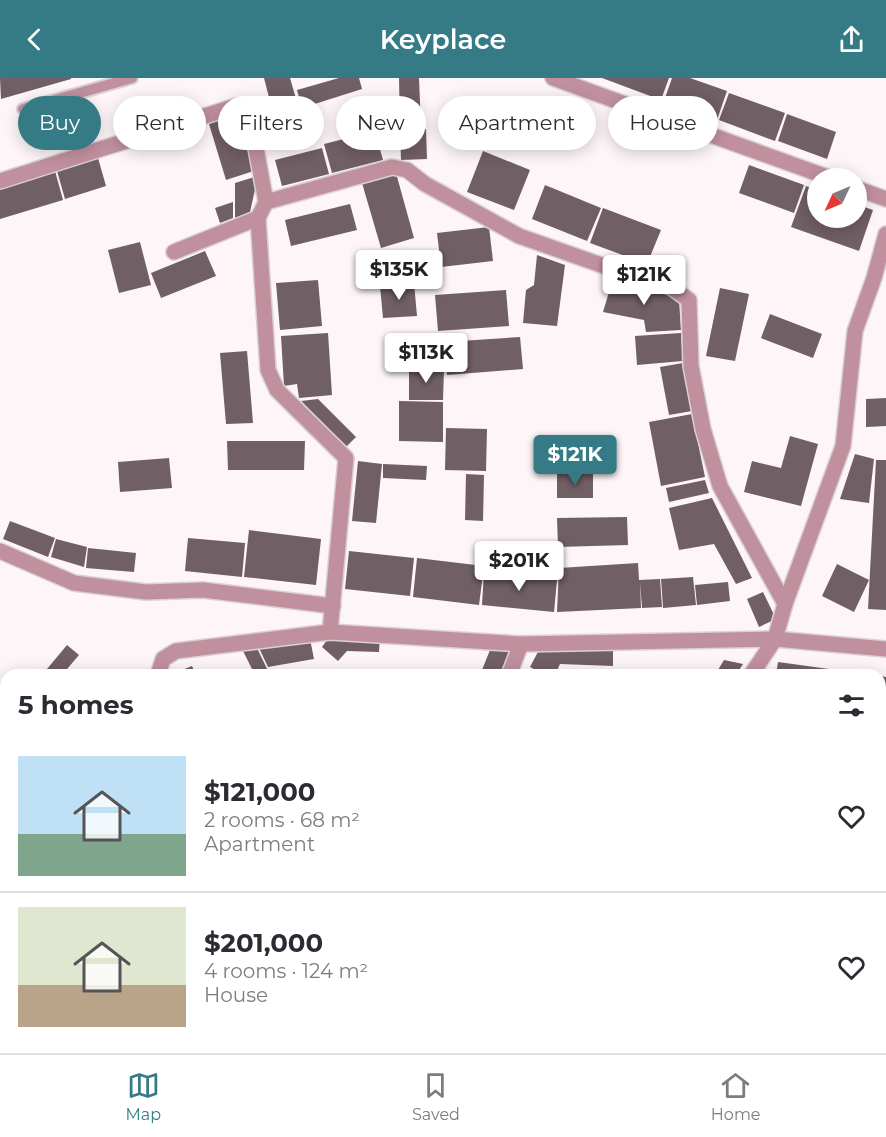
<!DOCTYPE html>
<html lang="en">
<head>
<meta charset="utf-8">
<style>
	:root { --surface:#fff; --page:#f7f7f7; --text:#2b2b33; --muted:#7c7c81; --line:#e1e1e2; --accent:#347b86 }
	body { margin:0; font-family:Montserrat,sans-serif; background:var(--page); color:var(--text); height:100vh; display:flex; flex-direction:column; font-size:22px; white-space:nowrap }
	* { box-sizing:border-box; margin:0 }
	p { font-size:20px; color:var(--muted) }
	.icon { flex:none; width:33px; height:33px; fill:none; stroke:currentColor; stroke-width:2; stroke-linecap:round; stroke-linejoin:round }
	.map { position:relative; flex:1; overflow:hidden }
	.side { position:absolute; left:0px; top:591px; width:886px; height:384px; display:flex; flex-direction:column; background:var(--surface); border-radius:18px 18px 0 0; box-shadow:0 3px 15px #0003 }
	.side>* { flex:none }
	.hud { position:absolute; left:18px; top:18px; width:850px; height:54px; display:flex; gap:12px }
	.needle { width:39px; rotate:226deg }
	.buttons { position:absolute; left:807px; top:90px; display:grid; gap:12px }
	.buttons a { display:grid; place-items:center; width:60px; height:60px; border-radius:50%; background:var(--surface); box-shadow:0 3px 15px #0003; font-size:30px }
	.price { position:absolute; translate:-50% -51px; padding:0 14px; border-radius:6px; background:#fff; color:#222; font-size:20px; line-height:39px; filter:drop-shadow(0 2px 3px #0008) }
	.price::after { content:''; position:absolute; left:50%; top:36px; width:18px; height:14px; margin-left:-9px; background:inherit; clip-path:polygon(0 0,100% 0,50% 100%) }
	.price.on { background:var(--accent); color:#fff }
	ul { padding:0; list-style:none }
	li { display:flex; align-items:center; gap:18px; height:150px; padding:0 18px }
	li+li { border-top:2px solid var(--line) }
	li span { display:grid; place-items:center; flex:none; width:168px; height:120px; border-radius:0px; color:#555 }
	li>.icon { margin-inline-start:auto }
	span .icon { width:72px; height:72px; fill:#fffc; stroke-width:1 }
	li b { font-size:26px }
	h2 { display:flex; justify-content:space-between; align-items:center; height:72px; padding:0 18px; font-size:26px }
	.chip { padding:0 21px; border-radius:27px; background:var(--surface); box-shadow:0 3px 15px #0003; font-size:21px; line-height:54px }
	.chip.on { background:var(--accent); color:#fff }
	header { display:flex; justify-content:space-between; align-items:center; height:78px; padding:0 18px; background:var(--accent); color:#fff; font-size:27px; font-weight:600 }
	.menu { display:flex; justify-content:space-around; align-items:center; height:84px; border-top:2px solid var(--line); background:var(--surface); font-size:16px; color:var(--muted) }
	.menu a { display:grid; justify-items:center; gap:3px }
	.menu .on { color:var(--accent) }
	.map>svg:first-child { display:block }
</style>
</head>
<body>
<header><svg class="icon" aria-label="back" viewBox="0 0 24 24"><path d="M15 5l-7 7 7 7"/></svg>Keyplace<svg class="icon" aria-label="share" viewBox="0 0 24 24"><path d="M12 15V3M7 8l5-5 5 5M5 13v7h14v-7"/></svg></header>
<div class="map">
<svg width="886" height="975" viewBox="0 0 886 975">
	<rect width="100%" height="100%" fill="#fdf5f7"/>
	<g fill="#705f64">
		<path d="M0 0H71V1L1 21Z"/>
		<path d="M264 0H290L299 31 274 39Z"/>
		<path d="M339 0H359L362 11 302 30 297 12Z"/>
		<path d="M399 0H419L421 49 400 51Z"/>
		<path d="M602 0H669L661 22Z"/>
		<path d="M672 0H690L727 13 717 42 664 23Z"/>
		<path d="M729 15 785 35 775 63 719 42Z"/>
		<path d="M560 20 579 27 566 63 547 56Z"/>
		<path d="M240 36 257 92 226 102 209 46Z"/>
		<path d="M787 36 836 54 827 81 778 63Z"/>
		<path d="M426 51 427 81 401 82 400 53Z"/>
		<path d="M375 53 383 82 332 95 324 66Z"/>
		<path d="M322 70 329 96 282 108 275 82Z"/>
		<path d="M483 73 530 92 514 132 467 114Z"/>
		<path d="M98 80 106 108 65 121 57 93Z"/>
		<path d="M749 87 804 107 794 135 739 115Z"/>
		<path d="M55 93 63 122 0 141V110Z"/>
		<path d="M396 95 414 160 381 170 362 105Z"/>
		<path d="M258 98 250 134 235 140V105Z"/>
		<path d="M545 107 601 130 587 163 532 141Z"/>
		<path d="M806 108 818 112V140H856V126L873 132 859 173 791 149Z"/>
		<path d="M233 124V140L220 145 215 130Z"/>
		<path d="M350 126 357 152 291 168 285 142Z"/>
		<path d="M603 130 661 152 647 186 590 165Z"/>
		<path d="M489 149 493 183 441 189 437 155Z"/>
		<path d="M140 164 151 207 119 215 108 172Z"/>
		<path d="M205 173 216 198 161 220 151 195Z"/>
		<path d="M537 177 565 187 557 248 523 245 526 212 534 207Z"/>
		<path d="M613 201 666 214 679 222 681 252 646 254 644 242 603 234Z"/>
		<path d="M318 202 322 248 280 252 276 205Z"/>
		<path d="M414 205 417 238 383 240 380 208Z"/>
		<path d="M720 210 749 216 735 283 706 278Z"/>
		<path d="M506 212 509 248 438 253 435 217Z"/>
		<path d="M770 236 822 256 813 280 761 260Z"/>
		<path d="M328 255 332 317 299 320 297 306 284 308 281 258Z"/>
		<path d="M681 255 683 283 637 287 635 258Z"/>
		<path d="M520 259 523 291 447 297 445 264Z"/>
		<path d="M247 273 253 345 226 346 220 275Z"/>
		<path d="M683 285 692 333 669 337 660 289Z"/>
		<path d="M409 290 444 291 443 322H409Z"/>
		<path d="M886 320V348L866 349V321Z"/>
		<path d="M318 321 356 359 346 369 301 323Z"/>
		<path d="M399 323 443 324V364L399 363Z"/>
		<path d="M692 336 705 399 661 408 649 344Z"/>
		<path d="M446 350 487 351 486 393 445 392Z"/>
		<path d="M790 358 818 366 801 428 744 414 752 383 781 390Z"/>
		<path d="M227 363H305L304 392H228Z"/>
		<path d="M855 376 874 381 869 425 840 421Z"/>
		<path d="M169 380 172 410 120 414 118 384Z"/>
		<path d="M876 382H886V532L868 531Z"/>
		<path d="M358 383 382 386 376 445 352 443Z"/>
		<path d="M383 386 427 388 426 402 383 400Z"/>
		<rect x="557" y="395" width="36" height="25"/>
		<path d="M466 396 484 397 483 443 465 442Z"/>
		<path d="M705 402 709 415 669 424 666 410Z"/>
		<path d="M712 420 752 500 736 506 714 466 679 472 669 430Z"/>
		<path d="M627 439 628 467 558 469 557 440Z"/>
		<path d="M10 443 55 460 48 479 3 461Z"/>
		<path d="M249 452 321 461 316 507 244 499Z"/>
		<path d="M188 460 245 465 242 499 185 493Z"/>
		<path d="M56 461 87 469 84 489 51 479Z"/>
		<path d="M88 470 136 475 134 494 86 490Z"/>
		<path d="M349 473 414 480 410 518 345 511Z"/>
		<path d="M417 480 484 488 479 527 413 519Z"/>
		<path d="M638 485 639 502 660 501 662 529 642 530 640 504 641 530 557 534 559 490Z"/>
		<path d="M837 486 869 502 854 534 822 518Z"/>
		<path d="M484 495 557 502 554 534 482 527Z"/>
		<path d="M693 499 696 527 663 530 661 501Z"/>
		<path d="M728 504 730 523 697 527 695 507Z"/>
		<path d="M763 514 776 541 759 549 747 521Z"/>
		<path d="M334 552 380 558 379 574 347 573 338 583 322 569Z"/>
		<path d="M310 561 314 581 268 589 259 570Z"/>
		<path d="M67 567 79 577 62 597H42Z"/>
		<path d="M492 567 516 571 505 597H480Z"/>
		<path d="M257 570 270 597H255L243 573Z"/>
		<path d="M540 570 613 572V588L560 586 555 597H546L530 589Z"/>
		<path d="M724 582 743 586 736 597H715Z"/>
		<path d="M778 584 858 595V597H776Z"/>
		<path d="M192 588 196 597H170Z"/>
		<path d="M880 598 886 599V642H880Z"/>
		<path d="M2 684 6 688V736L0 730V686Z"/>
		<path d="M0 732 6 738V770L0 764Z"/>
		<path d="M880 741 886 742V783L880 782Z"/>
		<path d="M218 969H244L250 975H210Z"/>
		<path d="M253 969H292L295 973 292 975H259Z"/>
	</g>
	<g fill="none" stroke-linecap="round" stroke-linejoin="round">
		<defs>
			<path id="lane" d="M23 31 132 0"/>
			<g id="street">
				<path d="M553 0 830 100"/>
				<path d="M0 103 236 28H244L249 33 266 124"/>
				<path d="M856 110 886 121"/>
				<path d="M258 140 268 292 277 312 346 380 330 554"/>
				<path d="M174 174 258 140 266 124 392 89 407 92 425 106 519 158 621 194 671 209 689 222 691 288 703 351 720 408 785 526"/>
				<path d="M0 473 74 505 146 514 203 512 333 528"/>
				<path d="M158 597 163 581 176 573 330 554 521 566 775 561 886 571"/>
				<path d="M509 597 521 566"/>
				<path d="M751 597 775 561 785 526 843 368 855 253 874 200 886 156"/>
				<path d="M0 665 6 671"/>
				<path d="M880 807 886 808"/>
				<path d="M0 866 6 862"/>
				<path d="M368 975 372 969"/>
			</g>
		</defs>
		<use href="#lane" stroke="#d9d1d3" stroke-width="14"/>
		<use href="#street" stroke="#d9d1d3" stroke-width="18"/>
		<use href="#lane" stroke="#c1909f" stroke-width="10"/>
		<use href="#street" stroke="#c1909f" stroke-width="15"/>
	</g>
</svg>
<div class="buttons">
<a><svg class="needle" viewBox="-14 -14 28 28"><path d="M0-13l5 13h-10z" fill="#e53935"/><path d="M0 13l5-13h-10z" fill="#7c7c81"/></svg></a>
</div>
<b class="price" style="left:399px;top:223px">$135K</b>
<b class="price" style="left:644px;top:228px">$121K</b>
<b class="price" style="left:426px;top:306px">$113K</b>
<b class="price on" style="left:575px;top:408px">$121K</b>
<b class="price" style="left:519px;top:514px">$201K</b>
<div class="hud">
<a class="chip on">Buy</a>
<a class="chip">Rent</a>
<a class="chip">Filters</a>
<a class="chip">New</a>
<a class="chip">Apartment</a>
<a class="chip">House</a>
</div>
<section class="side">
<h2>5 homes<svg class="icon" aria-label="filters" viewBox="0 0 24 24"><path d="M4 7h16M4 17h16"/><circle cx="9" cy="7" r="2"/><circle cx="15" cy="17" r="2"/></svg></h2>
<ul>
<li><span style="background:linear-gradient(#bfe0f5 65%,#7fa58c 0)"><svg class="icon" aria-label="home" viewBox="0 0 24 24"><path d="M3 11l9-7 9 7M6 9v11h12V9"/></svg></span><div><b>$121,000</b><p>2 rooms · 68 m²</p><p>Apartment</p></div><svg class="icon" aria-label="heart" viewBox="0 0 24 24"><path d="M12 20l-8-8c-3-5 5-10 8-4 3-6 11-1 8 4z"/></svg></li>
<li><span style="background:linear-gradient(#dfe7d0 65%,#b9a48a 0)"><svg class="icon" aria-label="home" viewBox="0 0 24 24"><path d="M3 11l9-7 9 7M6 9v11h12V9"/></svg></span><div><b>$201,000</b><p>4 rooms · 124 m²</p><p>House</p></div><svg class="icon" aria-label="heart" viewBox="0 0 24 24"><path d="M12 20l-8-8c-3-5 5-10 8-4 3-6 11-1 8 4z"/></svg></li>
</ul>
</section>
</div>
<nav class="menu">
<a class="on"><svg class="icon" aria-label="map" viewBox="0 0 24 24"><path d="M3 6l6-2 6 2 6-2v14l-6 2-6-2-6 2zM9 4v14M15 6v14"/></svg>Map</a>
<a><svg class="icon" aria-label="saved" viewBox="0 0 24 24"><path d="M7 4h10v16l-5-4-5 4z"/></svg>Saved</a>
<a><svg class="icon" aria-label="home" viewBox="0 0 24 24"><path d="M3 11l9-7 9 7M6 9v11h12V9"/></svg>Home</a>
</nav>
</body>
</html>
